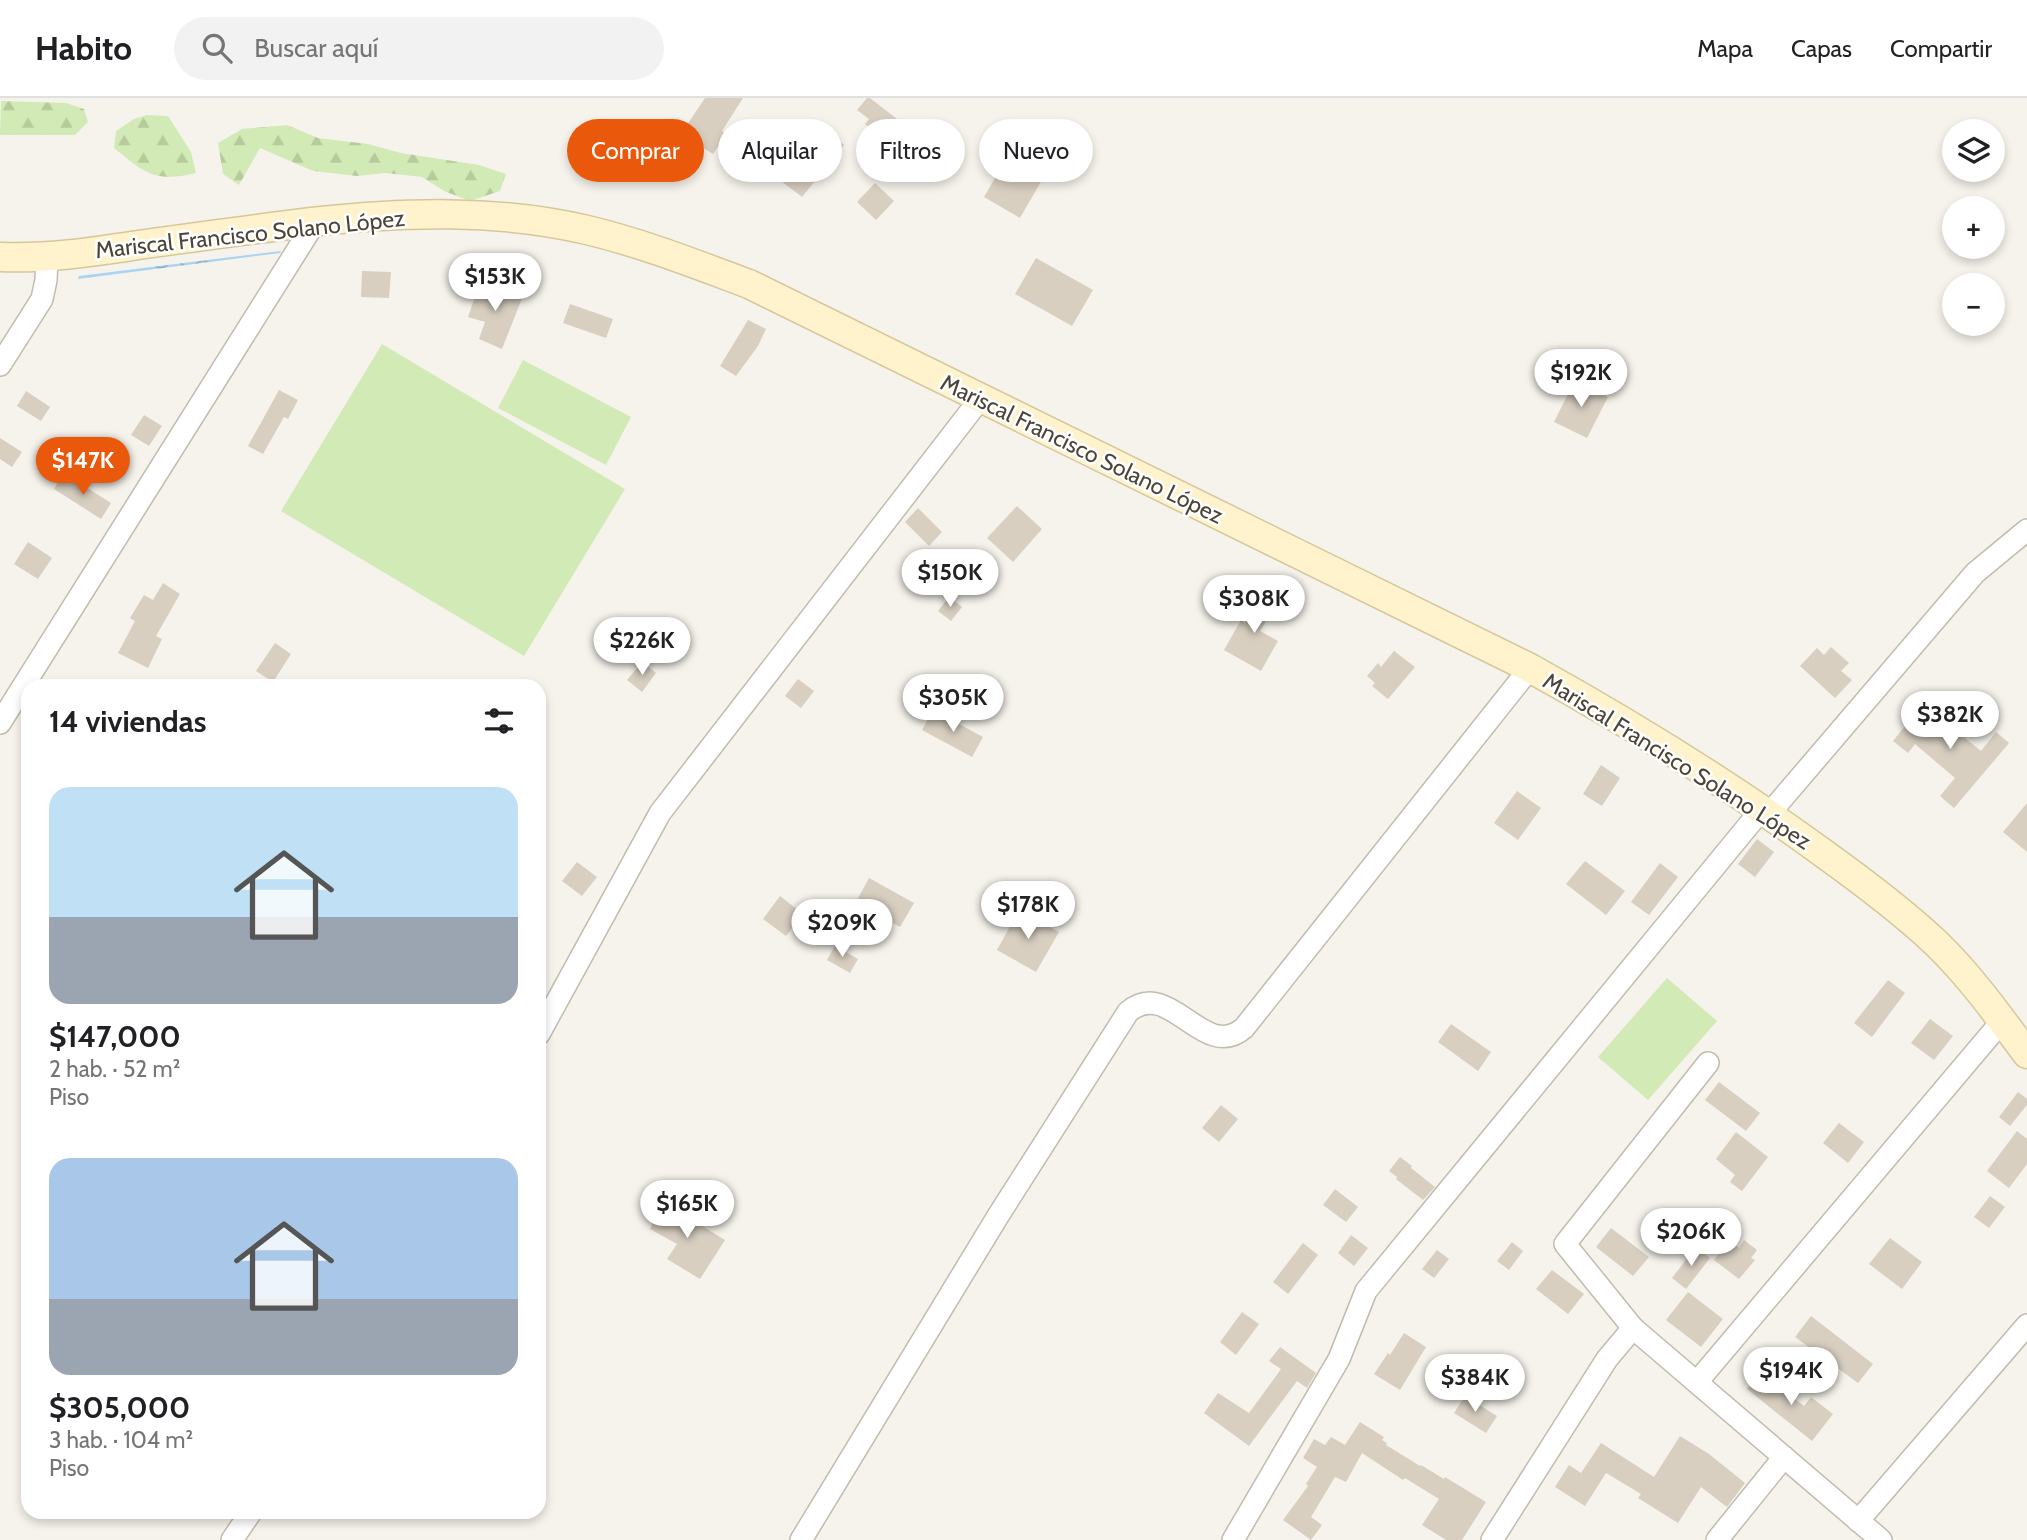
<!DOCTYPE html>
<html lang="es">
<head>
<meta charset="utf-8">
<style>
	:root { --surface:#fff; --page:#f2f2f2; --text:#202124; --muted:#757577; --line:#e0e0e0; --accent:#ea580c }
	body { margin:0; font-family:Cabin,sans-serif; background:var(--page); color:var(--text); height:100vh; display:flex; flex-direction:column; font-size:26px; white-space:nowrap }
	* { box-sizing:border-box; margin:0 }
	p { font-size:23px; color:var(--muted) }
	.icon { flex:none; width:38px; height:38px; fill:none; stroke:currentColor; stroke-width:2; stroke-linecap:round; stroke-linejoin:round }
	.map { position:relative; flex:1; overflow:hidden }
	.panel { position:absolute; left:21px; top:581px; width:525px; height:840px; display:flex; flex-direction:column; background:var(--surface); border-radius:21px; box-shadow:0 4px 10px #0003 }
	.panel>* { flex:none }
	.hud { position:absolute; left:567px; top:21px; width:665px; height:63px; display:flex; gap:14px }
	.tools { position:absolute; left:1942px; top:21px; display:grid; gap:14px }
	.tools a { display:grid; place-items:center; width:63px; height:63px; border-radius:50%; background:var(--surface); box-shadow:0 4px 10px #0003; font-size:35px }
	.price { position:absolute; translate:-50% -60px; padding:0 16px; border-radius:24px; background:#fff; color:#222; font-size:23px; line-height:46px; filter:drop-shadow(0 2px 4px #0008) }
	.price::after { content:''; position:absolute; left:50%; top:42px; width:21px; height:16px; margin-left:-10px; background:inherit; clip-path:polygon(0 0,100% 0,50% 100%) }
	.price.current { background:var(--accent); color:#fff }
	ul { padding:0; list-style:none }
	li { display:grid; align-content:center; gap:14px; height:371px; padding:0 28px }
	li span { display:grid; place-items:center; height:217px; border-radius:21px; color:#555 }
	li>.icon { margin-inline-start:auto }
	span .icon { width:126px; height:126px; fill:#fffc; stroke-width:1 }
	li b { font-size:30px }
	h2 { display:flex; justify-content:space-between; align-items:center; height:84px; padding:0 28px; font-size:30px }
	.tag { padding:0 24px; border-radius:32px; background:var(--surface); box-shadow:0 4px 10px #0003; font-size:24px; line-height:63px }
	.tag.current { background:var(--accent); color:#fff }
	header { display:flex; align-items:center; gap:42px; box-sizing:border-box; height:98px; padding:0 35px; background:var(--surface); border-bottom:2px solid var(--line) }
	header strong { font-size:33px }
	nav { display:flex; gap:38px; margin-inline-start:auto; font-size:24px }
	.search { width:490px; height:63px; background:var(--page); display:flex; align-items:center; gap:18px; box-sizing:border-box; padding:0 24px; border-radius:38px; color:var(--muted); font-size:26px }
	.map>svg:first-child { display:block }
</style>
</head>
<body>
<header>
<strong>Habito</strong>
<div class="search"><svg class="icon" aria-label="search" viewBox="0 0 24 24"><circle cx="10" cy="10" r="6"/><path d="M15 15l6 6"/></svg>Buscar aquí</div>
<nav><a>Mapa</a><a>Capas</a><a>Compartir</a></nav>
</header>
<div class="map">
<svg width="2027" height="1442" viewBox="0 0 2027 1442">
	<defs>
		<pattern id="forest-firs" width="22" height="20" patternUnits="userSpaceOnUse" patternTransform="scale(1.75)"><rect width="22" height="20" fill="#d2eab5"/><path d="M5 1l3.5 6h-7zM16 11l3.5 6h-7z" fill="#b6ca9c"/></pattern>
		<pattern id="water-waves" width="16" height="10" patternUnits="userSpaceOnUse" patternTransform="scale(1.75)"><rect width="16" height="10" fill="#a9d4f2"/><path d="M0 5q4-4 8 0t8 0" fill="none" stroke="#8caec5"/></pattern>
	</defs>
	<rect width="100%" height="100%" fill="#f6f3ec"/>
	<g fill="url(#forest-firs)">
		<path d="M1 3 66 5 84 11 88 24 75 37H0Z"/>
		<path d="M147 17 168 18 191 54 196 75C154 85 145 75 114 50L116 33 134 21Z"/>
		<path d="M287 27 318 40 368 46 401 55 479 67 506 76 500 93 470 103 444 93 422 79 385 75 357 78 313 73 260 50 239 87 223 76 218 45 242 31Z"/>
	</g>
	<g fill="#d2eab5">
		<path d="M382 246 625 391 524 558 281 413Z"/>
		<path d="M523 262 631 319 606 367 498 310Z"/>
		<path d="M1667 880 1717 923 1648 1002 1598 959Z"/>
	</g>
	<path fill="url(#water-waves)" d="M281 153 280 155 78 181 79 178Z"/>
	<g fill="#d8cfc1">
		<path d="M705 0H743L722 33 727 36 713 56 681 36Z"/>
		<path d="M867 0H870L897 21 882 40 865 26 869 21 857 12Z"/>
		<path d="M823 30 844 47 802 99 781 83Z"/>
		<path d="M1017 42 1053 63 1020 120 984 99Z"/>
		<path d="M875 85 894 103 876 122 857 104Z"/>
		<path d="M1036 160 1093 192 1072 228 1015 196Z"/>
		<path d="M362 173 391 174 389 200 361 199Z"/>
		<path d="M479 187 498 193 499 189 523 198 502 251 479 241 485 224 468 219Z"/>
		<path d="M570 206 613 221 606 240 563 225Z"/>
		<path d="M748 222 766 231 758 248 736 278 720 268Z"/>
		<path d="M1575 282 1608 299 1587 340 1554 324Z"/>
		<path d="M279 292 298 302 288 321 284 319 263 356 248 348Z"/>
		<path d="M26 293 50 309 41 323 17 308Z"/>
		<path d="M144 317 162 328 149 348 131 337Z"/>
		<path d="M0 340 22 354 12 369 0 361Z"/>
		<path d="M62 377 77 386 78 384 111 405 101 421 54 391Z"/>
		<path d="M1017 408 1042 431 1013 464 987 440Z"/>
		<path d="M918 410 942 434 929 448 905 424Z"/>
		<path d="M28 444 52 460 38 481 14 466Z"/>
		<path d="M163 485 180 496 156 538 162 541 148 570 118 555 135 523 130 520 144 497 153 502Z"/>
		<path d="M1264 492 1279 501 1260 533 1278 543 1261 573 1224 552 1241 522 1245 525Z"/>
		<path d="M949 499 962 509 951 523 938 513Z"/>
		<path d="M275 545 291 556 273 584 256 573Z"/>
		<path d="M1831 549 1849 565 1841 573 1852 582 1835 600 1800 568 1817 550 1824 557Z"/>
		<path d="M1394 553 1415 569 1388 601 1372 588 1375 585 1367 578 1378 565 1381 569Z"/>
		<path d="M642 564 656 575 642 594 627 582Z"/>
		<path d="M798 581 814 593 801 610 785 598Z"/>
		<path d="M1923 606 1981 653 1996 634 2009 645 1954 710 1940 698 1955 680 1915 646 1908 655 1893 643Z"/>
		<path d="M933 612 983 639 972 659 922 632Z"/>
		<path d="M1601 667 1620 680 1602 708 1583 696Z"/>
		<path d="M1517 693 1541 710 1518 742 1494 725Z"/>
		<path d="M2027 705V754L2003 734Z"/>
		<path d="M1757 741 1774 754 1755 779 1738 766Z"/>
		<path d="M1585 763 1625 793 1606 817 1566 786Z"/>
		<path d="M577 764 597 779 582 798 562 783Z"/>
		<path d="M1660 765 1678 779 1649 817 1631 804Z"/>
		<path d="M869 780 914 805 900 829 856 804Z"/>
		<path d="M780 798 803 816 786 838 763 821Z"/>
		<path d="M1019 812 1059 834 1036 874 997 852Z"/>
		<path d="M835 848 858 861 850 875 827 862Z"/>
		<path d="M1888 882 1905 895 1872 939 1854 925Z"/>
		<path d="M1930 921 1953 938 1934 962 1911 945Z"/>
		<path d="M1451 926 1491 954 1478 973 1438 944Z"/>
		<path d="M1719 984 1760 1015 1746 1033 1705 1002Z"/>
		<path d="M2018 994 2027 1001V1007L2010 1028 1999 1019Z"/>
		<path d="M1221 1007 1238 1021 1219 1044 1202 1030Z"/>
		<path d="M1839 1025 1864 1044 1848 1065 1823 1045Z"/>
		<path d="M2017 1033 2027 1041V1066L2009 1090 1987 1073Z"/>
		<path d="M1736 1034 1768 1059 1742 1093 1730 1084 1735 1077 1716 1061Z"/>
		<path d="M1400 1059 1412 1068 1411 1070 1435 1089 1423 1102 1396 1081 1397 1079 1389 1073Z"/>
		<path d="M1335 1091 1358 1109 1346 1124 1323 1107Z"/>
		<path d="M1990 1098 2005 1109 1989 1130 1974 1119Z"/>
		<path d="M663 1104 725 1142 700 1181 667 1161 677 1146 650 1131Z"/>
		<path d="M1611 1130 1649 1159 1633 1178 1596 1149Z"/>
		<path d="M1351 1137 1368 1150 1354 1168 1338 1155Z"/>
		<path d="M1890 1140 1922 1164 1902 1191 1869 1166Z"/>
		<path d="M1729 1142 1739 1150 1744 1142 1757 1152 1751 1160 1755 1162 1739 1181 1714 1162Z"/>
		<path d="M1512 1144 1523 1153 1509 1172 1497 1163Z"/>
		<path d="M1303 1145 1318 1157 1288 1196 1273 1184Z"/>
		<path d="M1696 1149 1710 1160 1686 1191 1672 1180Z"/>
		<path d="M1437 1152 1449 1161 1434 1180 1422 1171Z"/>
		<path d="M1552 1172 1584 1196 1568 1216 1536 1191Z"/>
		<path d="M1688 1194 1723 1221 1701 1249 1666 1222Z"/>
		<path d="M1242 1214 1259 1226 1236 1257 1220 1244Z"/>
		<path d="M1811 1218 1873 1266 1858 1285 1795 1239Z"/>
		<path d="M1404 1235 1426 1249 1400 1292 1374 1276 1388 1255 1390 1257Z"/>
		<path d="M1280 1249 1316 1275 1307 1290 1297 1283 1249 1348 1204 1315 1218 1295 1249 1315 1281 1271 1269 1263Z"/>
		<path d="M1760 1274 1804 1308 1811 1299 1833 1316 1812 1343 1747 1291Z"/>
		<path d="M1465 1298 1497 1318 1486 1335 1454 1315Z"/>
		<path d="M1360 1324 1384 1339 1382 1342 1387 1345 1386 1347 1420 1368 1421 1367 1444 1381 1445 1379 1486 1404 1462 1442H1446L1422 1427 1439 1401 1405 1380 1403 1382 1362 1355 1346 1384 1335 1379 1311 1419 1322 1427 1311 1442 1283 1422 1308 1388 1306 1386 1317 1369 1303 1360 1314 1341 1325 1347 1331 1339 1345 1347Z"/>
		<path d="M1680 1338 1709 1356 1745 1385 1727 1409 1701 1389 1678 1425 1638 1400 1641 1396 1606 1375 1585 1408 1555 1389 1569 1367 1581 1375 1601 1345 1654 1379Z"/>
	</g>
	<g fill="none" stroke-linecap="round" stroke-linejoin="round">
		<defs>
			<g id="street">
				<path d="M0 267 42 201 46 182 47 160"/>
				<path d="M0 625 315 124"/>
				<path d="M1769 716 1975 475 2027 432"/>
				<path d="M539 936 660 715 980 301"/>
				<path d="M1708 965 1565 1146 1633 1230 1881 1442"/>
				<path d="M1697 1284 2002 923"/>
				<path d="M1858 1423 2027 1227"/>
				<path d="M232 1442 251 1414"/>
				<path d="M801 1442 998 1118 1128 914C1170 878 1203 965 1244 930L1530 570"/>
				<path d="M1233 1442 1339 1261 1366 1193 1762 711"/>
				<path d="M1492 1442 1607 1261 1633 1230"/>
				<path d="M1717 1442 1784 1359"/>
			</g>
			<path id="secondary" d="M0 159C47 161 92 154 138 147 196 139 254 131 312 124 403 114 498 111 587 132 642 145 695 166 749 186L1530 570C1631 626 1730 687 1823 755 1862 783 1901 812 1936 845 1971 879 1998 917 2027 956"/>
		</defs>
		<use href="#street" stroke="#c2bbae" stroke-width="24"/>
		<use href="#secondary" stroke="#d6c79b" stroke-width="31"/>
		<use href="#street" stroke="#fff" stroke-width="21"/>
		<use href="#secondary" stroke="#fff3cd" stroke-width="28"/>
	</g>
	<g text-anchor="middle" stroke-width="5" stroke-linejoin="round" paint-order="stroke">
		<g font-size="23" fill="#4b4439" stroke="#fff">
			<text transform="translate(250 136) rotate(-6)" y="8">Mariscal Francisco Solano López</text>
			<text transform="translate(1082 351) rotate(26)" y="8">Mariscal Francisco Solano López</text>
			<text transform="translate(1677 663) rotate(32)" y="8">Mariscal Francisco Solano López</text>
		</g>
	</g>
</svg>
<div class="tools">
<a><svg class="icon" aria-label="layers" viewBox="0 0 24 24"><path d="M12 4l9 5-9 5-9-5zM3 14l9 5 9-5"/></svg></a>
<a>+</a>
<a>−</a>
</div>
<b class="price" style="left:495px;top:215px">$153K</b>
<b class="price" style="left:1581px;top:311px">$192K</b>
<b class="price current" style="left:83px;top:399px">$147K</b>
<b class="price" style="left:950px;top:511px">$150K</b>
<b class="price" style="left:1254px;top:537px">$308K</b>
<b class="price" style="left:642px;top:579px">$226K</b>
<b class="price" style="left:953px;top:636px">$305K</b>
<b class="price" style="left:1950px;top:653px">$382K</b>
<b class="price" style="left:1028px;top:843px">$178K</b>
<b class="price" style="left:842px;top:861px">$209K</b>
<b class="price" style="left:687px;top:1142px">$165K</b>
<b class="price" style="left:1691px;top:1170px">$206K</b>
<b class="price" style="left:1791px;top:1309px">$194K</b>
<b class="price" style="left:1475px;top:1316px">$384K</b>
<div class="hud">
<a class="tag current">Comprar</a>
<a class="tag">Alquilar</a>
<a class="tag">Filtros</a>
<a class="tag">Nuevo</a>
</div>
<section class="panel">
<h2>14 viviendas<svg class="icon" aria-label="filters" viewBox="0 0 24 24"><path d="M4 7h16M4 17h16"/><circle cx="9" cy="7" r="2"/><circle cx="15" cy="17" r="2"/></svg></h2>
<ul>
<li><span style="background:linear-gradient(#bfe0f5 60%,#9aa5b1 0)"><svg class="icon" aria-label="home" viewBox="0 0 24 24"><path d="M3 11l9-7 9 7M6 9v11h12V9"/></svg></span><div><b>$147,000</b><p>2 hab. · 52 m²</p><p>Piso</p></div></li>
<li><span style="background:linear-gradient(#a9c7e8 65%,#9aa5b1 0)"><svg class="icon" aria-label="home" viewBox="0 0 24 24"><path d="M3 11l9-7 9 7M6 9v11h12V9"/></svg></span><div><b>$305,000</b><p>3 hab. · 104 m²</p><p>Piso</p></div></li>
</ul>
</section>
</div>
</body>
</html>
